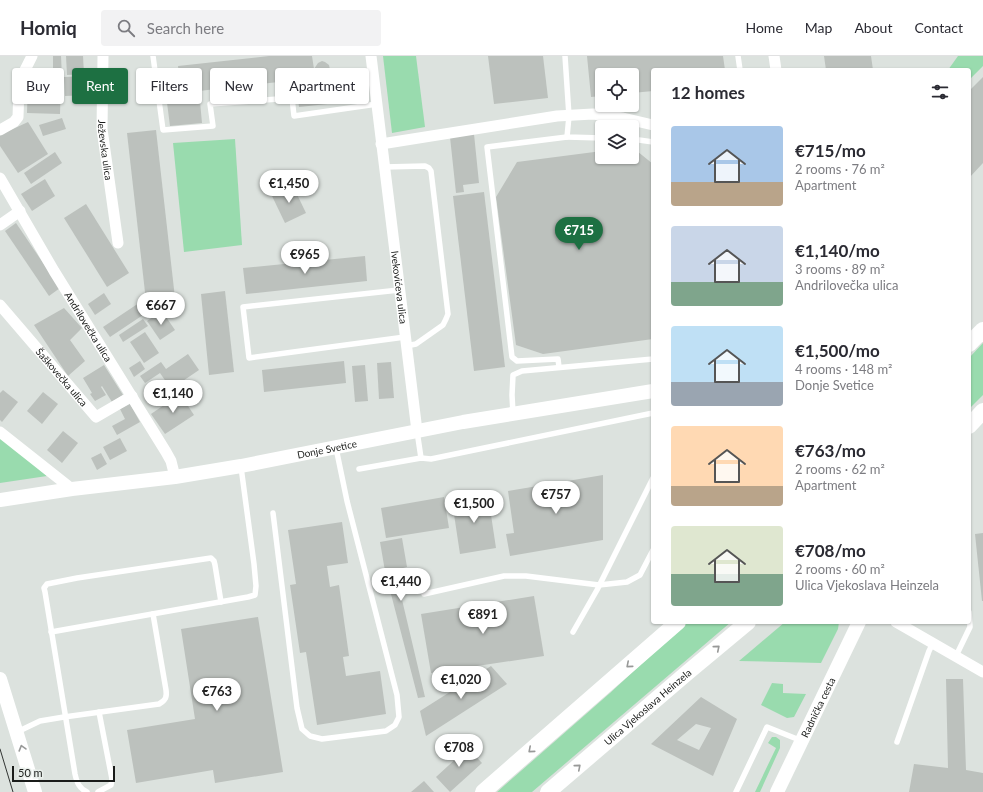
<!DOCTYPE html>
<html lang="en">
<head>
<meta charset="utf-8">
<style>
	:root { --surface:#fff; --page:#f2f2f3; --text:#2b2b33; --muted:#7c7c81; --line:#e1e1e2; --accent:#1d7042 }
	body { margin:0; font-family:Lato,sans-serif; background:var(--page); color:var(--text); height:100vh; display:flex; flex-direction:column; font-size:15px; white-space:nowrap }
	* { box-sizing:border-box; margin:0 }
	p { font-size:13px; color:var(--muted) }
	.icon { flex:none; width:22px; height:22px; fill:none; stroke:currentColor; stroke-width:2; stroke-linecap:round; stroke-linejoin:round }
	.map { position:relative; flex:1; overflow:hidden }
	.details { position:absolute; left:651px; top:12px; width:320px; height:556px; display:flex; flex-direction:column; background:var(--surface); border-radius:4px; box-shadow:0 1px 3px #0004 }
	.details>* { flex:none }
	.guide { position:absolute; left:12px; top:12px; width:380px; height:36px; display:flex; gap:8px }
	.fabs { position:absolute; left:595px; top:12px; display:grid; gap:8px }
	.fabs a { display:grid; place-items:center; width:44px; height:44px; border-radius:4px; background:var(--surface); box-shadow:0 1px 3px #0004; font-size:20px }
	.scale { position:absolute; left:12px; bottom:10px; width:103px; box-sizing:border-box; padding-left:4px; border:2px solid #1a1c1a; border-top:0; font-size:11px; line-height:14px; white-space:nowrap; color:#1a1c1a; -webkit-text-stroke:3px #e9efeb; paint-order:stroke }
	.price { position:absolute; translate:-50% -34px; padding:0 9px; border-radius:14px; background:#fff; color:#222; font-size:13px; line-height:26px; filter:drop-shadow(0 1px 2px #0008) }
	.price::after { content:''; position:absolute; left:50%; top:24px; width:12px; height:9px; margin-left:-6px; background:inherit; clip-path:polygon(0 0,100% 0,50% 100%) }
	.price.current { background:var(--accent); color:#fff }
	ul { padding:0; list-style:none }
	li { display:flex; align-items:center; gap:12px; height:100px; padding:0 20px }
	li span { display:grid; place-items:center; flex:none; width:112px; height:80px; border-radius:4px; color:#555 }
	li>.icon { margin-inline-start:auto }
	span .icon { width:48px; height:48px; fill:#fffc; stroke-width:1 }
	li b { font-size:17px }
	h2 { display:flex; justify-content:space-between; align-items:center; height:48px; padding:0 20px; font-size:17px }
	.pill { padding:0 14px; border-radius:4px; background:var(--surface); box-shadow:0 1px 3px #0004; font-size:14px; line-height:36px }
	.pill.current { background:var(--accent); color:#fff }
	header { display:flex; align-items:center; gap:24px; box-sizing:border-box; height:56px; padding:0 20px; background:var(--surface); border-bottom:1px solid var(--line) }
	header strong { font-size:19px }
	nav { display:flex; gap:22px; margin-inline-start:auto; font-size:14px }
	.search { width:280px; height:36px; background:var(--page); display:flex; align-items:center; gap:10px; box-sizing:border-box; padding:0 14px; border-radius:4px; color:var(--muted); font-size:15px }
	.map>svg:first-child { display:block }
</style>
</head>
<body>
<header>
<strong>Homiq</strong>
<div class="search"><svg class="icon" aria-label="search" viewBox="0 0 24 24"><circle cx="10" cy="10" r="6"/><path d="M15 15l6 6"/></svg>Search here</div>
<nav><a>Home</a><a>Map</a><a>About</a><a>Contact</a></nav>
</header>
<div class="map">
<svg width="983" height="736" viewBox="0 0 983 736">
	<rect width="100%" height="100%" fill="#dce2de"/>
	<g fill="#99dbae">
		<path d="M383 0H416L425 71 392 77Z"/>
		<path d="M958 0H983V10L969 24V14H948Z"/>
		<path d="M235 83 242 189 184 196 173 87Z"/>
		<path d="M983 287V339L969 353V302Z"/>
		<path d="M0 380 47 420 0 427Z"/>
		<path d="M687 566H731L532 736H497L610 637Z"/>
		<path d="M785 566H839L838 573 821 607 739 605Z"/>
		<path d="M772 627 783 628V637L806 638 794 661 787 662 761 649Z"/>
		<path d="M772 681H776L780 684V692L760 736H755L776 692 768 687Z"/>
	</g>
	<g fill="#bcc1bd" fill-rule="evenodd">
		<path d="M53 0H61L62 21H53Z"/>
		<path d="M66 0H83L84 18 67 19Z"/>
		<path d="M269 0H312L314 13 318 7 322 5 325 6 329 9 330 14 329 20 325 23 334 22 337 47 299 51 296 24 199 35 202 67 170 70 166 39 181 38 178 10Z"/>
		<path d="M488 0H543L548 42 494 48Z"/>
		<path d="M587 0H723L725 14H653V35L632 37V19H602V40L591 41Z"/>
		<path d="M824 0H871L873 14H826Z"/>
		<path d="M88 20 89 39 65 40 64 21Z"/>
		<path d="M983 21V107L969 122V35Z"/>
		<path d="M28 23 61 24 60 58 27 57Z"/>
		<path d="M62 62 66 73 43 80 39 69Z"/>
		<path d="M28 66 48 98 18 117 0 90V79Z"/>
		<path d="M156 74 175 242 146 245 127 77Z"/>
		<path d="M474 78 479 127 463 129 464 136 456 137 450 81Z"/>
		<path d="M632 91 653 108V283L543 298 516 289 496 141 517 106 602 95V101H632Z"/>
		<path d="M55 96 62 107 31 128 24 117Z"/>
		<path d="M45 123 55 140 32 155 21 138Z"/>
		<path d="M293 130 306 157 285 167 272 140Z"/>
		<path d="M484 136 505 311 474 315 453 140Z"/>
		<path d="M86 148 129 217 107 231 64 162Z"/>
		<path d="M16 167 60 232 49 240 5 175Z"/>
		<path d="M365 200 367 225 246 238 243 212Z"/>
		<path d="M225 235 234 316 209 319 201 238Z"/>
		<path d="M104 237 111 248 95 259 88 248Z"/>
		<path d="M139 247 146 257 110 281 103 271Z"/>
		<path d="M64 252 82 272 70 284 85 305 68 320 34 269Z"/>
		<path d="M162 255 175 274 160 284 147 265Z"/>
		<path d="M143 263 148 270 123 286 119 279Z"/>
		<path d="M145 276 159 297 144 307 130 286Z"/>
		<path d="M188 298 199 314 171 333 160 317 145 327 140 320 161 306 166 313Z"/>
		<path d="M140 305 145 313 134 321 129 312Z"/>
		<path d="M344 305 346 327 264 336 262 314Z"/>
		<path d="M391 306 394 342 379 343 377 307Z"/>
		<path d="M104 309 123 339 112 346 102 330 101 331 106 339 95 345 90 338 92 337 83 322Z"/>
		<path d="M365 309 368 345 355 346 352 310Z"/>
		<path d="M3 334 18 346 2 366 0 364V337Z"/>
		<path d="M43 336 58 348 42 368 27 355Z"/>
		<path d="M180 338 194 359 165 378 151 358Z"/>
		<path d="M130 348 140 366 117 379 112 370 125 363 120 353Z"/>
		<path d="M63 375 78 387 62 407 47 394Z"/>
		<path d="M120 382 127 395 110 404 103 391Z"/>
		<path d="M101 397 107 408 97 414 91 402Z"/>
		<path d="M603 419V484L510 500 506 478 514 477 508 435Z"/>
		<path d="M488 439 496 492 460 498 452 445Z"/>
		<path d="M444 441 449 472 386 482 381 452Z"/>
		<path d="M342 466 348 507 327 510 330 531 339 529 349 600 343 601 346 620 380 615 386 658 317 669 306 596 300 597 290 529 296 528 288 474Z"/>
		<path d="M983 477V545H982L975 478Z"/>
		<path d="M402 482 407 511 395 514 425 641 418 642 385 515 380 486Z"/>
		<path d="M534 540 544 600 431 617 421 558Z"/>
		<path d="M258 561 283 716 215 727 213 714 136 727 127 674 195 663 181 573Z"/>
		<path d="M491 610 507 628 426 680 420 655Z"/>
		<path d="M946 623H963L966 714 983 717V736H909L914 708 948 712Z"/>
		<path d="M701 641 737 663 713 720 651 688ZM696 668 711 672 699 694 677 684Z"/>
		<path d="M461 685 482 707 450 736 436 721 460 699 454 692Z"/>
		<path d="M424 725 434 736H411Z"/>
	</g>
	<g fill="none" stroke-linecap="round" stroke-linejoin="round">
		<g stroke="#fff" stroke-width="5.5">
			<path d="M153 0 163 74 213 70 210 48 292 42 294 60 377 48"/>
			<path d="M565 0 569 60 567 81 602 82"/>
			<path d="M738 0 740 14"/>
			<path d="M632 83 653 86"/>
			<path d="M384 111 425 110 429 112 431 115 448 258 446 263 443 269 416 288 406 290"/>
			<path d="M399 234 243 251 249 302 405 281"/>
			<path d="M559 311 558 303 517 305 512 301 487 91 567 81"/>
			<path d="M513 358 512 339 513 319 522 315 653 303"/>
			<path d="M417 375 421 402"/>
			<path d="M359 413 421 402 431 403 653 357"/>
			<path d="M273 457 297 652 302 673 310 680 322 683 386 675 395 669 399 661 397 639 347 445 336 392"/>
			<path d="M424 538 504 520H526L599 529 627 526 640 519 653 494"/>
			<path d="M51 576 248 541 255 539 256 530 254 508 241 411"/>
			<path d="M573 576 597 534 653 422"/>
			<path d="M956 600 970 571 969 556"/>
			<path d="M17 676 40 665 64 661 159 648C166 644 167 641 166 634L153 558"/>
			<path d="M897 686 929 595 933 587"/>
			<path d="M87 736C79 732 77 727 75 718L45 536 44 532 47 528 77 522 211 502 214 505 215 509 221 546"/>
			<path d="M98 736 111 729 112 723 99 656"/>
			<path d="M736 736 767 671 802 685"/>
		</g>
		<g stroke="#fff" stroke-width="11">
			<path id="s1" d="M103 0 102 73 118 187"/>
			<path id="s2" d="M371 0 417 375"/>
			<path d="M774 0 776 14"/>
			<path d="M0 74 14 66 18 61 19 31 22 20 32 0"/>
			<path d="M381 88 557 60 593 58 623 62 653 69"/>
			<path id="s3" d="M0 122 54 215 166 396 171 405 175 421"/>
			<path d="M0 169 20 155"/>
			<path id="s4" d="M0 249 96 361 132 340"/>
			<path d="M0 376 72 433"/>
			<path d="M896 566 983 616"/>
		</g>
		<g stroke="#fff" stroke-width="14">
			<path id="s5" d="M0 444 72 433 175 421 241 410 463 366 653 335"/>
			<path d="M0 623 35 736"/>
			<path id="s6" d="M777 736 859 566"/>
		</g>
		<g stroke="#fff" stroke-width="16">
			<path d="M969 288 983 274"/>
			<path d="M969 370 983 355"/>
			<path d="M483 736 678 566"/>
			<path id="s7" d="M548 736 687 617 748 566"/>
		</g>
		<path stroke="#323533" stroke-width="1" d="M0 693 13 736"/>
	</g>
	<defs><path id="oneway-chevron" d="M-2-3.5L2.5 0L-2 3.5" fill="none" stroke-width="1.6" stroke-linecap="round" stroke-linejoin="round"/></defs>
	<g stroke="#989998">
		<use href="#oneway-chevron" transform="translate(717 592) rotate(-40)"/>
		<use href="#oneway-chevron" transform="translate(629 609) rotate(139)"/>
		<use href="#oneway-chevron" transform="translate(22 692) rotate(-106)"/>
		<use href="#oneway-chevron" transform="translate(531 694) rotate(139)"/>
		<use href="#oneway-chevron" transform="translate(578 711) rotate(-41)"/>
	</g>
	<g text-anchor="middle" stroke-width="3" stroke-linejoin="round" paint-order="stroke">
		<g font-size="10" fill="#1a1c1a" stroke="#e9efeb">
			<text dy="4" stroke="none"><textPath href="#s1" startOffset="94">Ježevska ulica</textPath></text>
			<text dy="4" stroke="none"><textPath href="#s2" startOffset="233">Ivekovićeva ulica</textPath></text>
			<text dy="4" stroke="none"><textPath href="#s3" startOffset="173">Andrilovečka ulica</textPath></text>
			<text dy="4" stroke="none"><textPath href="#s4" startOffset="95">Šaškovečka ulica</textPath></text>
			<text dy="4" stroke="none"><textPath href="#s5" startOffset="331">Donje Svetice</textPath></text>
			<text dy="4" stroke="none"><textPath href="#s7" startOffset="131">Ulica Vjekoslava Heinzela</textPath></text>
			<text dy="4" stroke="none"><textPath href="#s6" startOffset="94">Radnička cesta</textPath></text>
		</g>
	</g>
</svg>
<div class="fabs">
<a><svg class="icon" aria-label="locate" viewBox="0 0 24 24"><circle cx="12" cy="12" r="6"/><path d="M12 2v4M12 18v4M2 12h4M18 12h4"/></svg></a>
<a><svg class="icon" aria-label="layers" viewBox="0 0 24 24"><path d="M12 4l9 5-9 5-9-5zM3 14l9 5 9-5"/></svg></a>
</div>
<div class="scale">50 m</div>
<b class="price" style="left:289px;top:148px">€1,450</b>
<b class="price current" style="left:579px;top:195px">€715</b>
<b class="price" style="left:305px;top:219px">€965</b>
<b class="price" style="left:161px;top:270px">€667</b>
<b class="price" style="left:173px;top:358px">€1,140</b>
<b class="price" style="left:556px;top:459px">€757</b>
<b class="price" style="left:474px;top:468px">€1,500</b>
<b class="price" style="left:401px;top:546px">€1,440</b>
<b class="price" style="left:483px;top:579px">€891</b>
<b class="price" style="left:461px;top:644px">€1,020</b>
<b class="price" style="left:217px;top:656px">€763</b>
<b class="price" style="left:459px;top:712px">€708</b>
<div class="guide">
<a class="pill">Buy</a>
<a class="pill current">Rent</a>
<a class="pill">Filters</a>
<a class="pill">New</a>
<a class="pill">Apartment</a>
</div>
<section class="details">
<h2>12 homes<svg class="icon" aria-label="filters" viewBox="0 0 24 24"><path d="M4 7h16M4 17h16"/><circle cx="9" cy="7" r="2"/><circle cx="15" cy="17" r="2"/></svg></h2>
<ul>
<li><span style="background:linear-gradient(#a9c7e8 70%,#b9a48a 0)"><svg class="icon" aria-label="home" viewBox="0 0 24 24"><path d="M3 11l9-7 9 7M6 9v11h12V9"/></svg></span><div><b>€715/mo</b><p>2 rooms · 76 m²</p><p>Apartment</p></div></li>
<li><span style="background:linear-gradient(#c9d6e8 70%,#7fa58c 0)"><svg class="icon" aria-label="home" viewBox="0 0 24 24"><path d="M3 11l9-7 9 7M6 9v11h12V9"/></svg></span><div><b>€1,140/mo</b><p>3 rooms · 89 m²</p><p>Andrilovečka ulica</p></div></li>
<li><span style="background:linear-gradient(#bfe0f5 70%,#9aa5b1 0)"><svg class="icon" aria-label="home" viewBox="0 0 24 24"><path d="M3 11l9-7 9 7M6 9v11h12V9"/></svg></span><div><b>€1,500/mo</b><p>4 rooms · 148 m²</p><p>Donje Svetice</p></div></li>
<li><span style="background:linear-gradient(#ffd9b3 75%,#b9a48a 0)"><svg class="icon" aria-label="home" viewBox="0 0 24 24"><path d="M3 11l9-7 9 7M6 9v11h12V9"/></svg></span><div><b>€763/mo</b><p>2 rooms · 62 m²</p><p>Apartment</p></div></li>
<li><span style="background:linear-gradient(#dfe7d0 60%,#7fa58c 0)"><svg class="icon" aria-label="home" viewBox="0 0 24 24"><path d="M3 11l9-7 9 7M6 9v11h12V9"/></svg></span><div><b>€708/mo</b><p>2 rooms · 60 m²</p><p>Ulica Vjekoslava Heinzela</p></div></li>
</ul>
</section>
</div>
</body>
</html>
